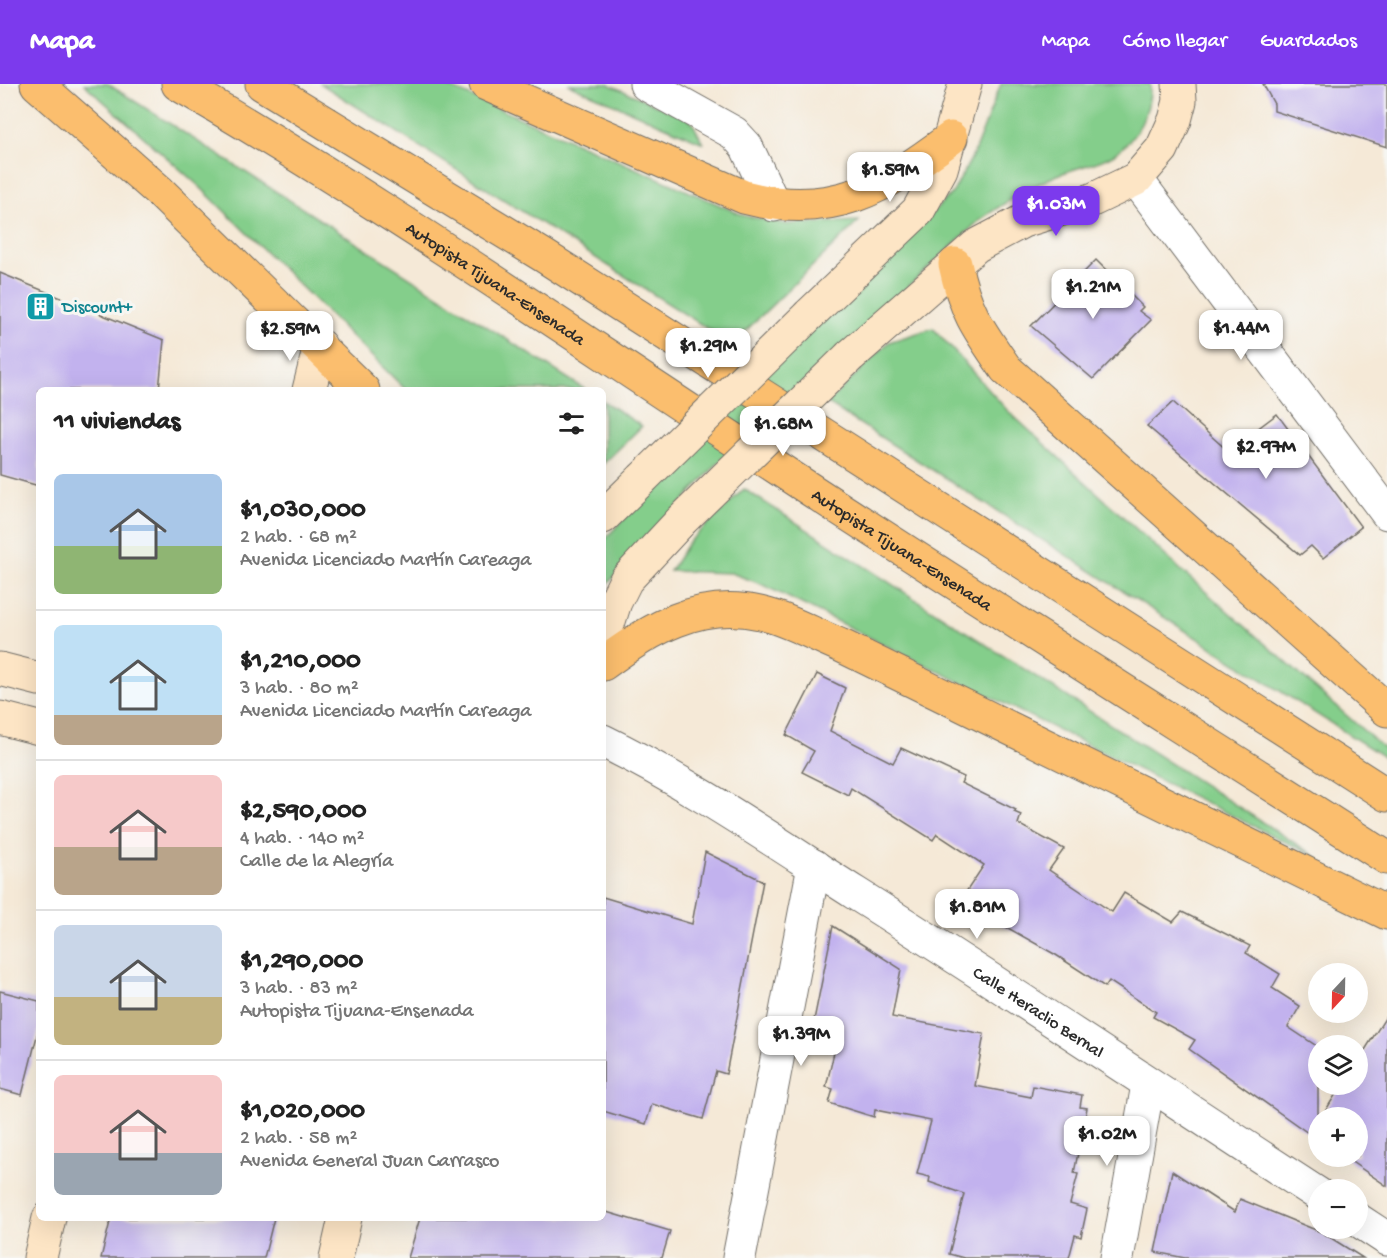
<!DOCTYPE html>
<html lang="es">
<head>
<meta charset="utf-8">
<style>
	:root { --surface:#fff; --page:#f2f2f2; --text:#222; --muted:#767676; --line:#e0e0e0; --accent:#7c3aed }
	body { margin:0; font-family:"Gochi Hand",sans-serif; background:var(--page); color:var(--text); height:100vh; display:flex; flex-direction:column; font-size:22px; white-space:nowrap }
	* { box-sizing:border-box; margin:0 }
	p { font-size:20px; color:var(--muted) }
	.icon { flex:none; width:33px; height:33px; fill:none; stroke:currentColor; stroke-width:2; stroke-linecap:round; stroke-linejoin:round }
	.map { position:relative; flex:1; overflow:hidden }
	.sheet { position:absolute; left:36px; top:303px; width:570px; height:834px; display:flex; flex-direction:column; background:var(--surface); border-radius:9px; box-shadow:0 6px 24px #0002 }
	.sheet>* { flex:none }
	.needle { width:39px; rotate:202deg }
	.tools { position:absolute; left:1308px; top:879px; display:grid; gap:12px }
	.tools a { display:grid; place-items:center; width:60px; height:60px; border-radius:50%; background:var(--surface); box-shadow:0 6px 24px #0002; font-size:30px }
	.price { position:absolute; translate:-50% -51px; padding:0 14px; border-radius:12px; background:#fff; color:#222; font-size:20px; line-height:39px; filter:drop-shadow(0 2px 3px #0008) }
	.price::after { content:''; position:absolute; left:50%; top:36px; width:18px; height:14px; margin-left:-9px; background:inherit; clip-path:polygon(0 0,100% 0,50% 100%) }
	.price.current { background:var(--accent); color:#fff }
	ul { padding:0; list-style:none }
	li { display:flex; align-items:center; gap:18px; height:150px; padding:0 18px }
	li+li { border-top:2px solid var(--line) }
	li span { display:grid; place-items:center; flex:none; width:168px; height:120px; border-radius:9px; color:#555 }
	li>.icon { margin-inline-start:auto }
	span .icon { width:72px; height:72px; fill:#fffc; stroke-width:1 }
	li b { font-size:26px }
	h2 { display:flex; justify-content:space-between; align-items:center; height:72px; padding:0 18px; font-size:26px }
	header { display:flex; align-items:center; gap:36px; box-sizing:border-box; height:84px; padding:0 30px; background:var(--accent); color:#fff }
	header strong { font-size:28px }
	nav { display:flex; gap:33px; margin-inline-start:auto; font-size:21px }
	.map>svg:first-child { display:block }
</style>
</head>
<body>
<header>
<strong>Mapa</strong>
<nav><a>Mapa</a><a>Cómo llegar</a><a>Guardados</a></nav>
</header>
<div class="map">
<svg width="1387" height="1174" viewBox="0 0 1387 1174">
	<rect width="100%" height="100%" fill="#f6f6f2"/>
	<filter id="ink" filterUnits="userSpaceOnUse"><feTurbulence type="fractalNoise" baseFrequency=".0167" numOctaves="2"/><feDisplacementMap in="SourceGraphic" scale="12" xChannelSelector="R" yChannelSelector="G"/><feConvolveMatrix kernelMatrix="1 2 1 2 8 2 1 2 1" color-interpolation-filters="sRGB"/></filter>
	<filter id="wash" filterUnits="userSpaceOnUse"><feTurbulence type="fractalNoise" baseFrequency=".008" numOctaves="4" result="noise"/><feDisplacementMap in="SourceGraphic" scale="24" xChannelSelector="R" yChannelSelector="G"/><feGaussianBlur stdDeviation="1.35" result="paint"/><feColorMatrix in="noise" values="0 0 0 0 0 0 0 0 0 0 0 0 0 0 0 0 0 1.4 0 .05"/><feComposite in="paint" operator="in"/></filter>
	<g filter="url(#wash)">
		<rect width="100%" height="100%" fill="#f5e9d7"/>
		<g fill="#84ce8b" stroke="#587c5b" stroke-width="1.5">
			<path d="M84 0H108L586 306H406L200 103Z"/>
			<path d="M321 0H442L745 132 786 140 859 137 732 260Z"/>
			<path d="M568 0H608L691 36 703 59Z"/>
			<path d="M1001 0H1150C1151 14 1147 28 1141 40 1119 81 1090 77 1053 93 1027 104 1004 119 981 135L718 379 603 505V457L692 363 953 108 973 71Z"/>
			<path d="M933 244 1007 326 1181 486 1387 667V675L827 319 889 258Z"/>
			<path d="M603 317 642 342 603 380Z"/>
			<path d="M744 405 1318 774 761 500 731 489 670 487 688 459Z"/>
		</g>
		<g id="blocks">
			<g fill="#c2b2ee">
				<path d="M1263 0H1387V63L1274 27V20Z"/>
				<path d="M1096 176 1143 223 1139 227 1151 236 1093 295 1031 242Z"/>
				<path d="M0 189 164 256 159 306H39V402L0 391Z"/>
				<path d="M1173 318 1228 367 1277 330 1361 443 1323 474 1311 462 1300 471 1147 342Z"/>
				<path d="M817 590 845 604 830 647 893 679 901 664 964 693 961 699 1016 726 1014 728 1021 731 1018 740 1064 765 1049 786 1112 828 1124 809 1173 838 1182 828 1250 862 1246 869 1280 890 1272 904 1300 922 1288 943 1318 963V1056L1189 965 1195 956 1153 933 1156 928 1109 897 1105 903 1056 871 960 817 984 781 937 750 933 756 851 704 848 711 802 688 814 667 786 651Z"/>
				<path d="M705 768 763 797 726 990 716 987 703 1035 652 1020 646 1040 603 1027V813L692 840Z"/>
				<path d="M833 842 901 885 892 933 984 950 975 1002 1031 1013 1033 1002 1082 1011 1080 1023 1087 1024 1074 1089 1078 1090 1070 1120 1087 1125 1081 1153 1075 1151 1069 1174H964L949 1170 964 1110 929 1098 930 1093 917 1090 931 1037 875 1026 874 1033 829 1019 833 1005 826 1003 837 956 811 951Z"/>
				<path d="M0 907 39 917V944L22 1011 0 1005Z"/>
				<path d="M1387 931V1102L1343 1072H1358V1034H1321L1342 1000H1358V977Z"/>
				<path d="M1172 1087 1235 1128 1240 1115 1323 1149 1363 1174H1185L1155 1168Z"/>
				<path d="M603 1127 670 1147 662 1174H408L420 1134H603Z"/>
				<path d="M111 1134H274L264 1174H101Z"/>
			</g>
		</g>
	</g>
	<g filter="url(#ink)">
		<use href="#blocks" fill-opacity="0" stroke="#726e67" stroke-width="1.5"/>
		<g fill="none" stroke-linecap="round" stroke-linejoin="round">
			<defs>
				<g id="street">
					<path d="M646 0 734 49 746 62 774 121"/>
					<path d="M1136 95 1387 429"/>
					<path id="s1" d="M603 657C691 700 772 756 855 809 1011 907 1164 1010 1318 1110"/>
					<path d="M1358 1136 1387 1155"/>
					<path d="M739 1174 814 782"/>
					<path d="M1117 1174 1148 1001"/>
				</g>
				<g id="secondary">
					<path d="M809 231 918 127 941 85 965 0"/>
					<path d="M850 272 976 162 1023 137 1092 116 1136 95 1162 65 1175 36 1180 17 1179 0"/>
					<path d="M309 306 320 262"/>
					<path d="M603 433 642 395"/>
					<path d="M603 556 615 518 626 496 681 437"/>
					<path d="M0 585 39 595"/>
					<path d="M0 634 39 644"/>
					<path d="M40 1174 49 1134"/>
					<path d="M336 1174 345 1134"/>
				</g>
				<g id="primary">
					<path d="M37 0 160 108 363 306"/>
					<path d="M262 0 544 172 1387 711"/>
					<path d="M486 0 744 113C832 136 883 105 951 54"/>
					<path d="M955 180C965 228 979 246 1006 285L1387 626"/>
				</g>
				<g id="highway">
					<path id="s2" d="M178 0C384 119 580 256 779 385 980 517 1184 644 1387 774"/>
					<path d="M603 580C650 545 699 515 760 529 787 535 815 551 842 562L1387 829"/>
				</g>
			</defs>
			<use href="#street" stroke="#726e67" stroke-width="35"/>
			<use href="#secondary" stroke="#726e67" stroke-width="35"/>
			<use href="#primary" stroke="#726e67" stroke-width="35"/>
			<use href="#highway" stroke="#726e67" stroke-width="35"/>
			<use href="#street" stroke="#fff" stroke-width="33"/>
			<use href="#secondary" stroke="#fde5c5" stroke-width="33"/>
			<use href="#primary" stroke="#fbbe6e" stroke-width="33"/>
			<use href="#highway" stroke="#fbbe6e" stroke-width="33"/>
			<defs>
				<g id="secondary-bridge">
					<path d="M642 395 809 231"/>
					<path d="M681 437 850 272"/>
				</g>
			</defs>
			<use href="#secondary-bridge" stroke="#726e67" stroke-width="35" stroke-linecap="butt"/>
			<use href="#secondary-bridge" stroke="#fde5c5" stroke-width="33"/>
		</g>
	</g>
	<defs>
		<symbol id="building-square" viewBox="-11 -11 22 22"><rect x="-9" y="-9" width="18" height="18" rx="4" fill="#0f9aa8" stroke="#f6f6f2"/><path d="M-4-6H4V6H1V3H-1V6H-4ZM-2.5-4.3h1.7v1.8h-1.7ZM.8-4.3h1.7v1.8H.8ZM-2.5-1h1.7V.8h-1.7ZM.8-1h1.7V.8H.8Z" fill="#fff"/></symbol>
	</defs>
	<g fill-rule="evenodd">
		<use href="#building-square" x="24" y="206" width="33" height="33"/>
	</g>
	<g text-anchor="middle" stroke-width="6" stroke-linejoin="round" paint-order="stroke">
		<g font-size="18" fill="#2b2b2b" stroke="#f6f6f2">
			<text dy="6" stroke="none"><textPath href="#s2" startOffset="375">Autopista Tijuana-Ensenada</textPath></text>
			<text dy="6" stroke="none"><textPath href="#s2" startOffset="861">Autopista Tijuana-Ensenada</textPath></text>
			<text dy="6" stroke="none"><textPath href="#s1" startOffset="513">Calle Heraclio Bernal</textPath></text>
		</g>
		<g font-size="18" fill="#0d838f" stroke="#f6f6f2" text-anchor="start">
			<text x="62" y="228">Discount+</text>
		</g>
	</g>
</svg>
<div class="tools">
<a><svg class="needle" viewBox="-14 -14 28 28"><path d="M0-13l5 13h-10z" fill="#e53935"/><path d="M0 13l5-13h-10z" fill="#767676"/></svg></a>
<a><svg class="icon" aria-label="layers" viewBox="0 0 24 24"><path d="M12 4l9 5-9 5-9-5zM3 14l9 5 9-5"/></svg></a>
<a>+</a>
<a>−</a>
</div>
<b class="price" style="left:890px;top:119px">$1.59M</b>
<b class="price current" style="left:1056px;top:153px">$1.03M</b>
<b class="price" style="left:1093px;top:236px">$1.21M</b>
<b class="price" style="left:1241px;top:277px">$1.44M</b>
<b class="price" style="left:290px;top:278px">$2.59M</b>
<b class="price" style="left:708px;top:295px">$1.29M</b>
<b class="price" style="left:783px;top:373px">$1.68M</b>
<b class="price" style="left:1266px;top:396px">$2.97M</b>
<b class="price" style="left:977px;top:856px">$1.81M</b>
<b class="price" style="left:801px;top:983px">$1.39M</b>
<b class="price" style="left:1107px;top:1083px">$1.02M</b>
<section class="sheet">
<h2>11 viviendas<svg class="icon" aria-label="filters" viewBox="0 0 24 24"><path d="M4 7h16M4 17h16"/><circle cx="9" cy="7" r="2"/><circle cx="15" cy="17" r="2"/></svg></h2>
<ul>
<li><span style="background:linear-gradient(#a9c7e8 60%,#8fb573 0)"><svg class="icon" aria-label="home" viewBox="0 0 24 24"><path d="M3 11l9-7 9 7M6 9v11h12V9"/></svg></span><div><b>$1,030,000</b><p>2 hab. · 68 m²</p><p>Avenida Licenciado Martín Careaga</p></div></li>
<li><span style="background:linear-gradient(#bfe0f5 75%,#b9a48a 0)"><svg class="icon" aria-label="home" viewBox="0 0 24 24"><path d="M3 11l9-7 9 7M6 9v11h12V9"/></svg></span><div><b>$1,210,000</b><p>3 hab. · 80 m²</p><p>Avenida Licenciado Martín Careaga</p></div></li>
<li><span style="background:linear-gradient(#f6c9c9 60%,#b9a48a 0)"><svg class="icon" aria-label="home" viewBox="0 0 24 24"><path d="M3 11l9-7 9 7M6 9v11h12V9"/></svg></span><div><b>$2,590,000</b><p>4 hab. · 140 m²</p><p>Calle de la Alegría</p></div></li>
<li><span style="background:linear-gradient(#c9d6e8 60%,#c2b280 0)"><svg class="icon" aria-label="home" viewBox="0 0 24 24"><path d="M3 11l9-7 9 7M6 9v11h12V9"/></svg></span><div><b>$1,290,000</b><p>3 hab. · 83 m²</p><p>Autopista Tijuana-Ensenada</p></div></li>
<li><span style="background:linear-gradient(#f6c9c9 65%,#9aa5b1 0)"><svg class="icon" aria-label="home" viewBox="0 0 24 24"><path d="M3 11l9-7 9 7M6 9v11h12V9"/></svg></span><div><b>$1,020,000</b><p>2 hab. · 58 m²</p><p>Avenida General Juan Carrasco</p></div></li>
</ul>
</section>
</div>
</body>
</html>
